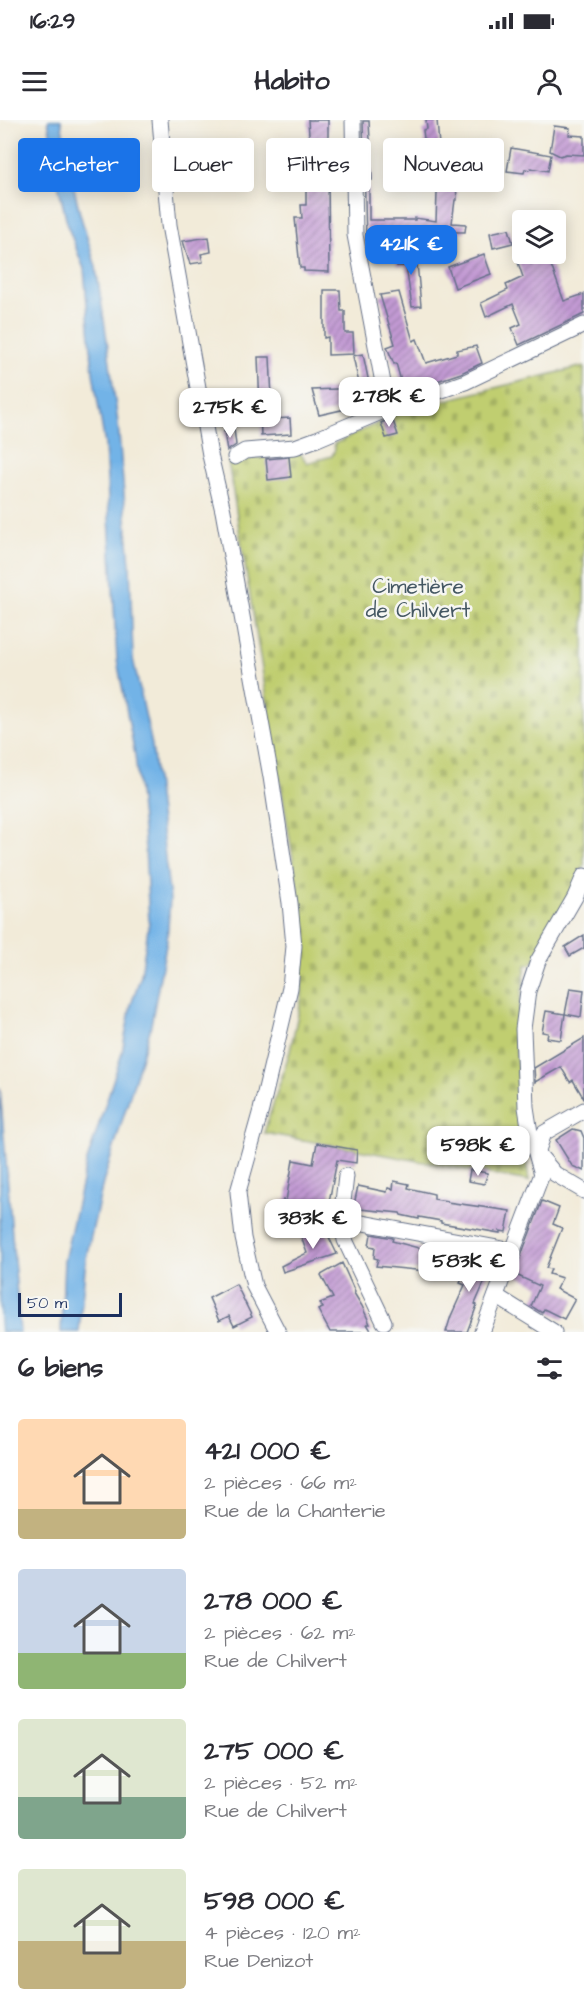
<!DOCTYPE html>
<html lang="fr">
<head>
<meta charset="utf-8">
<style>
	:root { --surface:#fff; --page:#f2f2f3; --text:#2b2b33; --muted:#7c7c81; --accent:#1a73e8 }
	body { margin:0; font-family:"Architects Daughter",sans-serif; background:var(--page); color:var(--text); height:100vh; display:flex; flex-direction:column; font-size:22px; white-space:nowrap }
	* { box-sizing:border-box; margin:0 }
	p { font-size:20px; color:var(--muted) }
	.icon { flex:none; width:33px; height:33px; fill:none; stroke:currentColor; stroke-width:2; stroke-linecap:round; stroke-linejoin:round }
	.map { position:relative; height:1212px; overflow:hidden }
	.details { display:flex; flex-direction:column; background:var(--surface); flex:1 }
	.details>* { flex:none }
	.hud { position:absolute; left:18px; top:18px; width:549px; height:54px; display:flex; gap:12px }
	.fabs { position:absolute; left:512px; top:90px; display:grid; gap:12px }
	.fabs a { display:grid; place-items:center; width:54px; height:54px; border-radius:6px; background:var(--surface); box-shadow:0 3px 15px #0003; font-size:30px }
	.scale { position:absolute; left:18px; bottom:15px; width:104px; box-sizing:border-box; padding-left:6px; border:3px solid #1b2f5e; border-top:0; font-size:16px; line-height:21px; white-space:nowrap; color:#1b2f5e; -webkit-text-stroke:4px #f6f6f2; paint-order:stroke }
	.price { position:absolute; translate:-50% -51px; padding:0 14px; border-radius:12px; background:#fff; color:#222; font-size:20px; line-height:39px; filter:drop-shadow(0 2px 3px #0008) }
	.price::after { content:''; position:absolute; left:50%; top:36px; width:18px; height:14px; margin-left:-9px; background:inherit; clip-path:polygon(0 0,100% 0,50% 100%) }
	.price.active { background:var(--accent); color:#fff }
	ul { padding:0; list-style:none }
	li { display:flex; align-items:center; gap:18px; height:150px; padding:0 18px }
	li span { display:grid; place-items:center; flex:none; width:168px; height:120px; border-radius:6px; color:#555 }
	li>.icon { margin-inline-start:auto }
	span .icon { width:72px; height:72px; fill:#fffc; stroke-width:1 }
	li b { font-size:26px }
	h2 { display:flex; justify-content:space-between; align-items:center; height:72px; padding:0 18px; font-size:26px }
	.tag { padding:0 21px; border-radius:6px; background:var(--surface); box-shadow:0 3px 15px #0003; font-size:21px; line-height:54px }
	.tag.active { background:var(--accent); color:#fff }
	.status { display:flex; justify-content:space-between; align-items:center; height:42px; padding:0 30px; background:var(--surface); direction:ltr }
	.status svg { height:16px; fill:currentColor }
	header { display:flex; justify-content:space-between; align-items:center; height:78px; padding:0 18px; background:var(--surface); font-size:27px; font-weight:800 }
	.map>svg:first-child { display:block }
</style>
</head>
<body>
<div class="status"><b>16:29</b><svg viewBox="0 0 49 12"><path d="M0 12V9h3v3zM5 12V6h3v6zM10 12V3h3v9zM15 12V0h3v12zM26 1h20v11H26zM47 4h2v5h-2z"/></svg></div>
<header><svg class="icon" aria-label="menu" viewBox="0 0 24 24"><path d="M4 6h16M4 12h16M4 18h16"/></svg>Habito<svg class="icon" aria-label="person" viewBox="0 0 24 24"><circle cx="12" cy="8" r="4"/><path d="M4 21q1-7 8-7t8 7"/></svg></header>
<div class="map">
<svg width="584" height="1212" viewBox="0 0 584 1212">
	<defs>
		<pattern id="cemetery-stones" width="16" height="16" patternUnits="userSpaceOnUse" patternTransform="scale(1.5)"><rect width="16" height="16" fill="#c0ce70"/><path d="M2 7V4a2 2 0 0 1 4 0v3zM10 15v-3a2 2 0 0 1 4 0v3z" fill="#a4b163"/></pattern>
		<pattern id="building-hatch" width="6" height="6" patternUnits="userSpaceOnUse" patternTransform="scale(1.5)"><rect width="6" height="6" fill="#c29ad3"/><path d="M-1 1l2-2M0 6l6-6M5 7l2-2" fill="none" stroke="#9d7eae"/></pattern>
	</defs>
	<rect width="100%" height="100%" fill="#f6f6f2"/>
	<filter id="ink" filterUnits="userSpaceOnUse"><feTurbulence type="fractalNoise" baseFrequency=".0167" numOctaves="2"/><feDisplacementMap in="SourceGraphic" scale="12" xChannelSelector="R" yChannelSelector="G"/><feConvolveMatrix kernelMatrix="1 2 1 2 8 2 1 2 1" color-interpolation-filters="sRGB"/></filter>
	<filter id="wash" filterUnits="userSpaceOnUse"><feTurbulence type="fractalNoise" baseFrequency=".008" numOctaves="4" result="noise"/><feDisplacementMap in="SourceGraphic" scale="24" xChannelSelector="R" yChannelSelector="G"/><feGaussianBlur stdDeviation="1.35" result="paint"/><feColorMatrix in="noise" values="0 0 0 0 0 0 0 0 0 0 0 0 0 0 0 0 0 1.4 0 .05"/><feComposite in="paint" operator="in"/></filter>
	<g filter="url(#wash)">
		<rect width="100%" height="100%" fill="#f2ebd9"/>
		<path fill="url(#cemetery-stones)" stroke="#6e7e67" stroke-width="1.5" d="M584 246V745L574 768 532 844 526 845 515 917 522 1008 529 1061 264 1013 290 931 302 876 303 800 228 341 300 333 307 343 332 336 335 329 334 324 405 290Z"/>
		<g fill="#72b3e7" stroke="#4671a2" stroke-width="1.5">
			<path d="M48 0H61L68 42 80 94 96 147 107 220 118 303 130 445 133 539 152 625 170 780 167 820 150 910 103 1063 86 1138 79 1212H61L64 1141 86 1044 122 933 131 885 141 855 149 802 145 728 135 635 117 540 105 325 93 253 84 149 68 107 59 68Z"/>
			<path d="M0 968 20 1212H1L0 1198Z"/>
		</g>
		<g id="blocks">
			<g fill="url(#building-hatch)">
				<path d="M308 0H328V29H310Z"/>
				<path d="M426 0H437L440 38 415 42 413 30 425 27 423 10 427 9Z"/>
				<path d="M363 1H369L372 60H369V100H415V98L436 101 438 46H455L457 80H455L452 103 466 104 465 112 369 111V120H366Z"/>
				<path d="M554 6 570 8 569 15 584 16V35L566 34 560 36 550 31Z"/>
				<path d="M511 28 551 35 548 51 531 48 530 50 525 49 524 53 507 51Z"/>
				<path d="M287 31 312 32V49L287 50Z"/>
				<path d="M306 56 328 57 329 152 304 151V148H300L295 98H302L301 85H306Z"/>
				<path d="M509 109 513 123 493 128 490 113Z"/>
				<path d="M209 117 211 132 201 134 203 142 190 144 183 121Z"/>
				<path d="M416 132 421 186 412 187 406 146H397L396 135Z"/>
				<path d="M484 134 491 154 455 168 448 147Z"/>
				<path d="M515 134H527L531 144 548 137 564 181 584 174V194L519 225 512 208 521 204 513 184 486 197 481 183 508 170 506 165 523 157Z"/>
				<path d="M324 170H340L341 191H345V213H353L354 234 328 235V217L324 218Z"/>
				<path d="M399 172 413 221 417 219 426 243 457 234V230L476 226 482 243 461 253 404 272 396 243 394 244 387 227 395 224 380 175Z"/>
				<path d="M363 234 370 268 374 269 363 285 319 295 312 270 360 268 353 236Z"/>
				<path d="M258 237H270L273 299 290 298 291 314 261 316Z"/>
				<path d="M392 298 398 315 386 318 381 303Z"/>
				<path d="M234 309 236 325 227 331 224 311Z"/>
				<path d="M289 337 291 357 268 360 266 339Z"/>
				<path d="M584 815V828L570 836 565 827Z"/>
				<path d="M570 868 584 870 581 897 565 894Z"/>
				<path d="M546 891 565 894 561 920 547 918 548 913 542 912Z"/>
				<path d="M584 918V979L573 960 570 962 561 947 535 962 534 948Z"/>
				<path d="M573 1009 581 1011 584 1018V1051L572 1046 556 1020Z"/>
				<path d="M317 1023 357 1030 356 1043 337 1040 325 1103 281 1095 283 1080 286 1081 293 1040 313 1044Z"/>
				<path d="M470 1050 488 1053 484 1064 468 1061Z"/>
				<path d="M394 1061 409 1064 408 1068 434 1074V1079L447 1081V1082L510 1091 506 1112 500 1111V1113L441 1103V1101L419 1097V1099L401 1095 400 1093 360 1089V1087L354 1085 358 1066 387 1072 388 1068 393 1069Z"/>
				<path d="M542 1081 559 1088 553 1104 562 1108 546 1148 551 1149 549 1154 562 1158 556 1169 575 1179 564 1199 544 1189 542 1193 531 1186 540 1166 514 1154Z"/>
				<path d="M325 1109 337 1134 283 1152 281 1146 307 1133 300 1114Z"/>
				<path d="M371 1114 393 1118 392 1121 430 1131 426 1151 376 1146 378 1139 374 1138 375 1127 369 1126Z"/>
				<path d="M470 1133 491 1141 489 1146 491 1147 475 1184 477 1185 467 1212H446L451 1196 465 1165 460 1163Z"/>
				<path d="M342 1143 355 1172 354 1173 362 1186 370 1204H367L372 1212H330L318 1190 323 1188 320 1183 333 1178 321 1155Z"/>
				<path d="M236 1164 252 1197 234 1206 229 1196 219 1201 209 1178Z"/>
			</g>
		</g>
	</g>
	<g filter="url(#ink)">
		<use href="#blocks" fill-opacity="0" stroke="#667189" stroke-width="1.5"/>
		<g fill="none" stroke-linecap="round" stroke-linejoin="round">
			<defs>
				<g id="street">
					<path d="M160 0 169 105 210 335 223 391 271 657 290 783 294 826 290 868 261 990 238 1072 243 1118 254 1166 278 1212"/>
					<path d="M353 0 355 115 388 289"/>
					<path d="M235 337 245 331 295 327 317 319 388 289 465 262 584 205"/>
					<path d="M537 1033 544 1013 584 990"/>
					<path d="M539 1035 555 1054 584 1071"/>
					<path d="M346 1056 341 1099 514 1131"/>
					<path d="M341 1099 345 1120 384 1202"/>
					<path d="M496 1176 554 1212"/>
					<path d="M482 1212 542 1054 530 1013 526 987 523 909 528 871 538 841 575 777 584 756"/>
				</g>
			</defs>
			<use href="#street" stroke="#667189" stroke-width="17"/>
			<use href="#street" stroke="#fff" stroke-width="15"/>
		</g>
	</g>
	<g text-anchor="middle" stroke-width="5" stroke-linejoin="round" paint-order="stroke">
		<g font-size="21" fill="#445762" stroke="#f6f6f2">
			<text x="418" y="473">Cimetière<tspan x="418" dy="24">de Chilvert</tspan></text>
		</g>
	</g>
</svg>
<div class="fabs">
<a><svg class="icon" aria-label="layers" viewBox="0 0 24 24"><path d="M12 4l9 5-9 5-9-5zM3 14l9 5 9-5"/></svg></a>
</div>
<div class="scale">50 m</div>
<b class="price active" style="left:411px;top:156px">421K €</b>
<b class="price" style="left:389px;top:308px">278K €</b>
<b class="price" style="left:230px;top:319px">275K €</b>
<b class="price" style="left:478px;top:1057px">598K €</b>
<b class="price" style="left:313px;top:1130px">383K €</b>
<b class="price" style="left:469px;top:1173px">583K €</b>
<div class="hud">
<a class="tag active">Acheter</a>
<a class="tag">Louer</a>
<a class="tag">Filtres</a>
<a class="tag">Nouveau</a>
</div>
</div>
<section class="details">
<h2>6 biens<svg class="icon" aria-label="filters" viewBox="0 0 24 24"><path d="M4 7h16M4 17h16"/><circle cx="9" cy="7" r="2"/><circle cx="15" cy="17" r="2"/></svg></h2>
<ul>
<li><span style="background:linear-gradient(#ffd9b3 75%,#c2b280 0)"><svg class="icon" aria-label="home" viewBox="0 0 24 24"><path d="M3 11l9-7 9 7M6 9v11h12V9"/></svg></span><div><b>421 000 €</b><p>2 pièces · 66 m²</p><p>Rue de la Chanterie</p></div></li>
<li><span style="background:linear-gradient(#c9d6e8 70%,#8fb573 0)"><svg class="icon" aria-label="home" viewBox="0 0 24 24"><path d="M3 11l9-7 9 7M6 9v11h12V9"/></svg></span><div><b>278 000 €</b><p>2 pièces · 62 m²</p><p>Rue de Chilvert</p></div></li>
<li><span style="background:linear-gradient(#dfe7d0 65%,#7fa58c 0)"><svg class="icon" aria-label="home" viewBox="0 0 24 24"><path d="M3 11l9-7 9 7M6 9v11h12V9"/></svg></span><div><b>275 000 €</b><p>2 pièces · 52 m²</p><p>Rue de Chilvert</p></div></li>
<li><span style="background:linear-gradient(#dfe7d0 60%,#c2b280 0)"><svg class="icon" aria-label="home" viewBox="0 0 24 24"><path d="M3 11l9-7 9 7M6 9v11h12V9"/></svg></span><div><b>598 000 €</b><p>4 pièces · 120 m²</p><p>Rue Denizot</p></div></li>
</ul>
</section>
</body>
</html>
